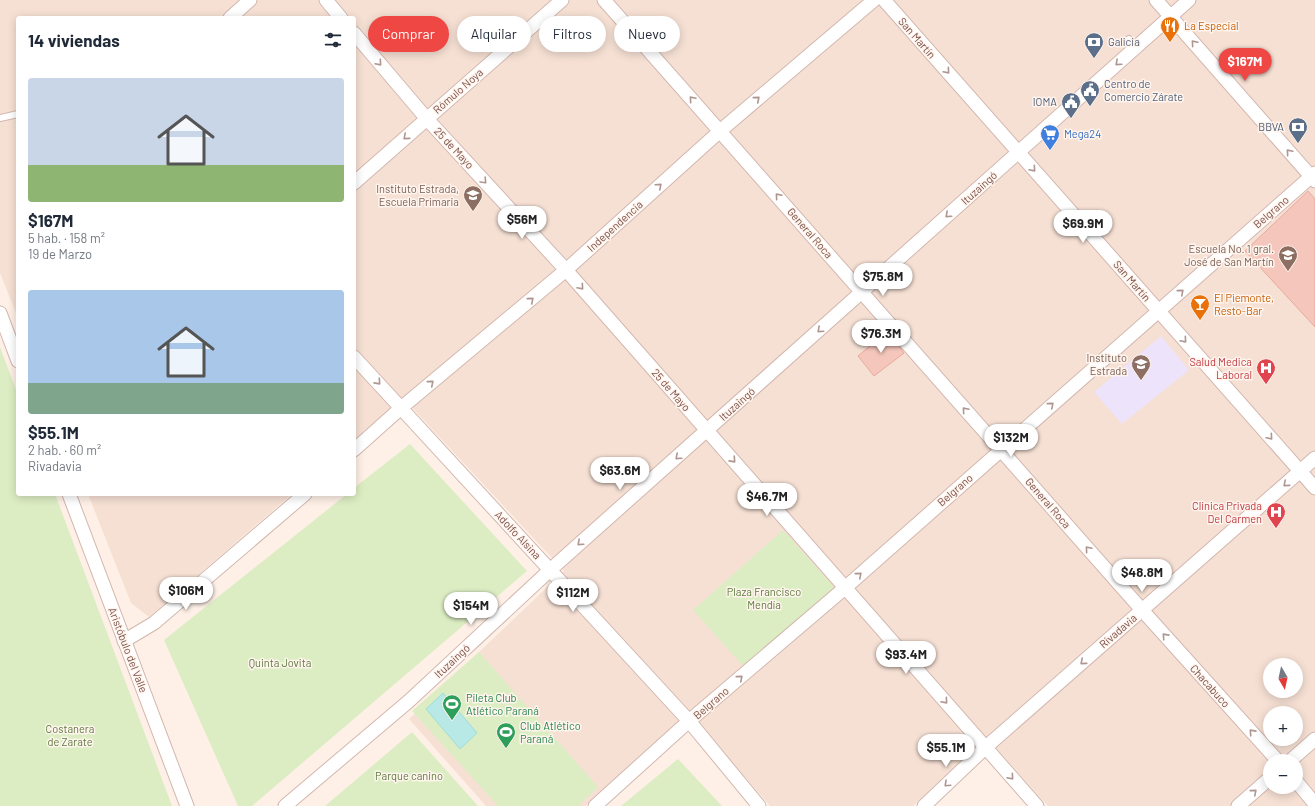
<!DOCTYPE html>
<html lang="es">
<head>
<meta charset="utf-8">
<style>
	:root { --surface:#fff; --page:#f2f2f3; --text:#1f2937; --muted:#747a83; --accent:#ef4744 }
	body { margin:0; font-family:Barlow,sans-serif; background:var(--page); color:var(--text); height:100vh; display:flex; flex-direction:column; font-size:15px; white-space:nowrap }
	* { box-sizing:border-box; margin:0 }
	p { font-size:13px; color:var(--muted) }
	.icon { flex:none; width:22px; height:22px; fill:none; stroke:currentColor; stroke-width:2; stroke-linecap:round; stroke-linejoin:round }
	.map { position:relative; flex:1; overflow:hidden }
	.sheet { position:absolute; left:16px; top:16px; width:340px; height:480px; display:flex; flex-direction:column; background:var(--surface); border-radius:4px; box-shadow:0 2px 10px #0003 }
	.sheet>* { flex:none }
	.top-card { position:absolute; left:368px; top:16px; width:380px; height:36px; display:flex; gap:8px }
	.needle { width:26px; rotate:171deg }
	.tools { position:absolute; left:1263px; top:658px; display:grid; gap:8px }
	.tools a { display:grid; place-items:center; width:40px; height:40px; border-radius:50%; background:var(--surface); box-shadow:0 2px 10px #0003; font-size:20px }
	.price { position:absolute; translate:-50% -34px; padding:0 9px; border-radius:14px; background:#fff; color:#222; font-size:13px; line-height:26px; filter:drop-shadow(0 1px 2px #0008) }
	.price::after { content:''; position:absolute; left:50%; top:24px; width:12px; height:9px; margin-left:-6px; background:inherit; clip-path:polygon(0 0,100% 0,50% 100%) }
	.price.active { background:var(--accent); color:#fff }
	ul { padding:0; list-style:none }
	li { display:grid; align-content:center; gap:8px; height:212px; padding:0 12px }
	li span { display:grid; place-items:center; height:124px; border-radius:4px; color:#555 }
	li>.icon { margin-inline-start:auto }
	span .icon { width:72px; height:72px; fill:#fffc; stroke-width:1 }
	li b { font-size:17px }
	h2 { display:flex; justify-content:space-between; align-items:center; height:48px; padding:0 12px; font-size:17px }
	.chip { padding:0 14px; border-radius:18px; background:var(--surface); box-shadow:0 2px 10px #0003; font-size:14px; line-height:36px }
	.chip.active { background:var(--accent); color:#fff }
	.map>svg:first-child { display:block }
</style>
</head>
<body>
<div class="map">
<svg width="1315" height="806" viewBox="0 0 1315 806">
	<rect width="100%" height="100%" fill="#fef0e6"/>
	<g fill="#f6e0d4" fill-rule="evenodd">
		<path d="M0 0H1315V806H1048L986 737 913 806H770L690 714 585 806H486L409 719 564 571 404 399 354 441V18H18V318L0 273ZM1270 665H1296V691H1270ZM1270 713H1296V739H1270ZM1270 761H1296V787H1270Z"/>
		<path d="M88 494H292L149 617 131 603Z"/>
	</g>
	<path fill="#ede3fa" d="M1161 336 1189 370 1122 424 1094 392Z"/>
	<g fill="#dcedc3">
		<path d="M0 347 18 395V494H55L172 806H0Z"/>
		<path d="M410 444 527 571 252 806H238L164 640 347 494H354V488Z"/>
		<path d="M783 530 834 587 744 667 693 610Z"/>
		<path d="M479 652 598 787 578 806H498L412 711Z"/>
		<path d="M412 732 478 806H325Z"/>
		<path d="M678 759 722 806H621Z"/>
	</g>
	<path fill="#b9e9e7" stroke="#9edcd9" d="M443 693 477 733 460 749 426 709Z"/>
	<g fill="#f5c7bc" stroke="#e9a99b">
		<path d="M1308 191 1315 199V327L1245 251Z"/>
		<path d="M887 332 904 353 874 376 858 356Z"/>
	</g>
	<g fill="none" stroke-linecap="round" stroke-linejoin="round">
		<defs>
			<g id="service">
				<path d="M1129 39 1133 49"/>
				<path d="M0 118 18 114"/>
			</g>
			<g id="minor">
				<path d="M326 0 341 18"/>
				<path d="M604 0 1142 610 1278 761"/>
				<path d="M884 0 1315 488"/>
				<path d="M1156 0 1315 181"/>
				<path d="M230 18 250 0"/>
				<path d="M354 33 427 119 566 270 1037 806"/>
				<path d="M354 183 562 0"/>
				<path d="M0 313 18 361"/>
				<path d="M354 357 689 721 759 806"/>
				<path d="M354 450 401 408 566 270 720 131 874 0"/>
				<path d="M69 494 187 806"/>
				<path d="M124 641 154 623 305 494"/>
				<path d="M1290 761 1315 739"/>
				<path d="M1296 781 1315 804"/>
				<path d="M285 806 409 701 550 570 1189 0"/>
				<path d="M595 806 689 721 846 587 1315 173"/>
				<path d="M924 806 986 747 1315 458"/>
				<path d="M1238 806 1270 778"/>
			</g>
		</defs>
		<use href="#service" stroke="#d3b7ae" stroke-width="8"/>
		<use href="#minor" stroke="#d3b7ae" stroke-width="15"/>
		<use href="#service" stroke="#fff" stroke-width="6"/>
		<use href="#minor" stroke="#fff" stroke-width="13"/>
	</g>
	<defs><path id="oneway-chevron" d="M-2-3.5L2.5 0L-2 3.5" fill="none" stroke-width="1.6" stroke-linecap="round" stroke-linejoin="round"/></defs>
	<g stroke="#af9691">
		<use href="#oneway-chevron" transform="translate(1194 43) rotate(-131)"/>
		<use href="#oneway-chevron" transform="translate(379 63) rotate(49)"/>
		<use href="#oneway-chevron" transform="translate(1118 63) rotate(138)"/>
		<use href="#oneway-chevron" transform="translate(947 71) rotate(49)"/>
		<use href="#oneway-chevron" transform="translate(692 99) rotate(-131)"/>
		<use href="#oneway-chevron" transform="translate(757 99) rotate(-40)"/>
		<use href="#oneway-chevron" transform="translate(406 137) rotate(139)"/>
		<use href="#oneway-chevron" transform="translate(1289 152) rotate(-131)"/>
		<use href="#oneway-chevron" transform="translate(1033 169) rotate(49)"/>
		<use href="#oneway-chevron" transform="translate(484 181) rotate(47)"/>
		<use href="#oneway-chevron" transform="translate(659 186) rotate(-42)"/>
		<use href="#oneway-chevron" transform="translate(778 196) rotate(-131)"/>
		<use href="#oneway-chevron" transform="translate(948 215) rotate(138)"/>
		<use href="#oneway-chevron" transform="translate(581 287) rotate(49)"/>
		<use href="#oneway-chevron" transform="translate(1181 292) rotate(-41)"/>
		<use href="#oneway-chevron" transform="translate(531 300) rotate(-40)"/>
		<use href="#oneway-chevron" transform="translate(820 330) rotate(138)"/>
		<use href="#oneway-chevron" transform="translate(1184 340) rotate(49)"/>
		<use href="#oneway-chevron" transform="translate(378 382) rotate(48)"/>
		<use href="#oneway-chevron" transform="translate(431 383) rotate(-40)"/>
		<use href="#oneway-chevron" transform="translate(1051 405) rotate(-41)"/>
		<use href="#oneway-chevron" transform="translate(965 410) rotate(-131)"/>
		<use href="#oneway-chevron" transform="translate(1270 437) rotate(49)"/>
		<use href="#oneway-chevron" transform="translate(678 457) rotate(138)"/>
		<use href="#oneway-chevron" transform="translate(733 460) rotate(48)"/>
		<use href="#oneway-chevron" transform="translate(1286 484) rotate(139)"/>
		<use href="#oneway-chevron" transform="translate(580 543) rotate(138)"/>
		<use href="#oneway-chevron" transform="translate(1088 549) rotate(-131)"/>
		<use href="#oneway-chevron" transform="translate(859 575) rotate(-41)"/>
		<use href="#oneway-chevron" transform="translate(1165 636) rotate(-132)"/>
		<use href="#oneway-chevron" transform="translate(1083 662) rotate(139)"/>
		<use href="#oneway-chevron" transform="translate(740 678) rotate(-41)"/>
		<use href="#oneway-chevron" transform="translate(945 701) rotate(49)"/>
		<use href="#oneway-chevron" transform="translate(1252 732) rotate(-132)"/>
		<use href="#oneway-chevron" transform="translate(1011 777) rotate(49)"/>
		<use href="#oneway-chevron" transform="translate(947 784) rotate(137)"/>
		<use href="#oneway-chevron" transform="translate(1254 792) rotate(-41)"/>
	</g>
	<defs>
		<symbol id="restaurant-pin" viewBox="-11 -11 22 30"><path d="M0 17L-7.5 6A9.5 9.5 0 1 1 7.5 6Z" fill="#e8710a" stroke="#fff5ee"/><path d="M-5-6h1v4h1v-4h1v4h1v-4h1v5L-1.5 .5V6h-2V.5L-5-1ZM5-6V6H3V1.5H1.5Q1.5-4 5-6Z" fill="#fff"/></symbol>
		<symbol id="bank-pin" viewBox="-11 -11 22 30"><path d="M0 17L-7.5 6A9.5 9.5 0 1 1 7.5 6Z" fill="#5c6f8a" stroke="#fff5ee"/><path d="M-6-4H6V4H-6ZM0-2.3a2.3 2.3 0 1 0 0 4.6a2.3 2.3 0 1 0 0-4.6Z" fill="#fff"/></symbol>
		<symbol id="civic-pin" viewBox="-11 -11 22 30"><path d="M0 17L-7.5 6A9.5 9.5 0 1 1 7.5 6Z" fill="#5c6f8a" stroke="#fff5ee"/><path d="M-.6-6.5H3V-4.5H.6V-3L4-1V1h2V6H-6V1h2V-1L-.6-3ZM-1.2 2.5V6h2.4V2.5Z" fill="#fff"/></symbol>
		<symbol id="supermarket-pin" viewBox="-11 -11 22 30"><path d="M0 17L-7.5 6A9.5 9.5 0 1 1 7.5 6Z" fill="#3f7fe0" stroke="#fff5ee"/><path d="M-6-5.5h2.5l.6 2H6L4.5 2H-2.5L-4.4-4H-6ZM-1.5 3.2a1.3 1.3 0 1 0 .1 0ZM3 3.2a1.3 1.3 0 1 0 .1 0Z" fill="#fff"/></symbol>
		<symbol id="school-pin" viewBox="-11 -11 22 30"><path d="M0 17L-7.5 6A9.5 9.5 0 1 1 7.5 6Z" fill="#8d6e63" stroke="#fff5ee"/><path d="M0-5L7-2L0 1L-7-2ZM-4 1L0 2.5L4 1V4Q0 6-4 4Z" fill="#fff"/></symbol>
		<symbol id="bar-pin" viewBox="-11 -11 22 30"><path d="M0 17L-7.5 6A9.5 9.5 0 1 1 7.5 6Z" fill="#e8710a" stroke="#fff5ee"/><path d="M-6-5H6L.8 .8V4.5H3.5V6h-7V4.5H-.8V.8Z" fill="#fff"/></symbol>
		<symbol id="hospital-pin" viewBox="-11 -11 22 30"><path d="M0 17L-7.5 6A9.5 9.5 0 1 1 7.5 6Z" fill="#e0444e" stroke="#fff5ee"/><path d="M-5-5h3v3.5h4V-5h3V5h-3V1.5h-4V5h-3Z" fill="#fff"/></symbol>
		<symbol id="stadium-pin" viewBox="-11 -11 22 30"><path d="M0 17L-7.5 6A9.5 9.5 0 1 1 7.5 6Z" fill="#2e9e5b" stroke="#fff5ee"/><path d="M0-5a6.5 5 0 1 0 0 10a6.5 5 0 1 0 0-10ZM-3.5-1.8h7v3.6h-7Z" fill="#fff"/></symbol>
	</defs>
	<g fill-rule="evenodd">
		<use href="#restaurant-pin" x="1159" y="15" width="22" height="30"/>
		<use href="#bank-pin" x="1083" y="31" width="22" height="30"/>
		<use href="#civic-pin" x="1079" y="79" width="22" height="30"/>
		<use href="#civic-pin" x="1060" y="91" width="22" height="30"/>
		<use href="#bank-pin" x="1287" y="116" width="22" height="30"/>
		<use href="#supermarket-pin" x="1039" y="123" width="22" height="30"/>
		<use href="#school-pin" x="462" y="184" width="22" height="30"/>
		<use href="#school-pin" x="1277" y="244" width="22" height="30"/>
		<use href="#bar-pin" x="1189" y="293" width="22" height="30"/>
		<use href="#school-pin" x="1130" y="353" width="22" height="30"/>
		<use href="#hospital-pin" x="1255" y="357" width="22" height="30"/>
		<use href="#hospital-pin" x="1265" y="501" width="22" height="30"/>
		<use href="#stadium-pin" x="441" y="693" width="22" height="30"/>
		<use href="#stadium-pin" x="495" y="721" width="22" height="30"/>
	</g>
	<g text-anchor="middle" stroke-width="3" stroke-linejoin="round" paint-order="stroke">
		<g font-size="11" fill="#c56008" stroke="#fff5ee" text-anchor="start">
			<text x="1184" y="30">La Especial</text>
			<text x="1214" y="302">El Piemonte,<tspan x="1214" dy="13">Resto-Bar</tspan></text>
		</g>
		<g font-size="11" fill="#795048" stroke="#fff5ee">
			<text transform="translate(917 38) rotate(49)" y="4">San Martín</text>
			<text transform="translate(458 91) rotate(-41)" y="4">Rómulo Noya</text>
			<text transform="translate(454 148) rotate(47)" y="4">25 de Mayo</text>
			<text transform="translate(979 188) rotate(-42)" y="4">Ituzaingó</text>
			<text transform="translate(1271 212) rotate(-41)" y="4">Belgrano</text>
			<text transform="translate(615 226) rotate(-42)" y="4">Independencia</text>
			<text transform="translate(810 233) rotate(49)" y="4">General Roca</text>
			<text transform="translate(1132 281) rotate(49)" y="4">San Martín</text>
			<text transform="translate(671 390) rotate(49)" y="4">25 de Mayo</text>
			<text transform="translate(737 404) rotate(-42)" y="4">Ituzaingó</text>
			<text transform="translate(955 490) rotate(-41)" y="4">Belgrano</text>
			<text transform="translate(1048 503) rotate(49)" y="4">General Roca</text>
			<text transform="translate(518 535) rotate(47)" y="4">Adolfo Alsina</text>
			<text transform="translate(1118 631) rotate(-41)" y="4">Rivadavia</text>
			<text transform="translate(128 650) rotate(69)" y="4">Aristóbulo del Valle</text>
			<text transform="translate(452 661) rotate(-43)" y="4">Ituzaingó</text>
			<text transform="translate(1210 686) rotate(48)" y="4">Chacabuco</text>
			<text transform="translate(711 703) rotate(-41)" y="4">Belgrano</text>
		</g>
		<g font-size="11" fill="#4e5e75" stroke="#fff5ee" text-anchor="start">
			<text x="1108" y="46">Galicia</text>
			<text x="1104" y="88">Centro de<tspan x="1104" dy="13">Comercio Zárate</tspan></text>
			<text x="1057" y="106" text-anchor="end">IOMA</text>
			<text x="1284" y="131" text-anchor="end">BBVA</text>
		</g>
		<g font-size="11" fill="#366cbe" stroke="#fff5ee" text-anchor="start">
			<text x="1064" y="138">Mega24</text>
		</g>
		<g font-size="11" fill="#785e54" stroke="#fff5ee" text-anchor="end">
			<text x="459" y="193">Instituto Estrada,<tspan x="459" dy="13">Escuela Primaria</tspan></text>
			<text x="1274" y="253">Escuela No. 1 gral.<tspan x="1274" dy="13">José de San Martín</tspan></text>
			<text x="1127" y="362">Instituto<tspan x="1127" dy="13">Estrada</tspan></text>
		</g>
		<g font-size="11" fill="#be3a42" stroke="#fff5ee" text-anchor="end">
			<text x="1252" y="366">Salud Medica<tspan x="1252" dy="13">Laboral</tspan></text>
			<text x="1262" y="510">Clinica Privada<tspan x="1262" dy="13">Del Carmen</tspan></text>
		</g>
		<g font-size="11" fill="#5b7a3c" stroke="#fff5ee">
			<text x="764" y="596">Plaza Francisco<tspan x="764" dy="13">Mendía</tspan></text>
			<text x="280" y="667">Quinta Jovita</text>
			<text x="70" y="733">Costanera<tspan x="70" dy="13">de Zarate</tspan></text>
			<text x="409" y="780">Parque canino</text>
		</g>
		<g font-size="11" fill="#27864d" stroke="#fff5ee" text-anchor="start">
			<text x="466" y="702">Pileta Club<tspan x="466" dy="13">Atlético Paraná</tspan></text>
			<text x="520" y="730">Club Atlético<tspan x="520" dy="13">Paraná</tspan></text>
		</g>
	</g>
</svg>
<div class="tools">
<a><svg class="needle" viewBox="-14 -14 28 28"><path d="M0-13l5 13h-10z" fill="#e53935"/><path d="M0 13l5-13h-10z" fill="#747a83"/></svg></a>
<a>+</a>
<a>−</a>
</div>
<b class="price active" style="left:1245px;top:82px">$167M</b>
<b class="price" style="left:522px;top:240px">$56M</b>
<b class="price" style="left:1083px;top:244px">$69.9M</b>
<b class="price" style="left:883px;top:297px">$75.8M</b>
<b class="price" style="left:881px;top:354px">$76.3M</b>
<b class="price" style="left:1011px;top:458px">$132M</b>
<b class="price" style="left:620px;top:491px">$63.6M</b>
<b class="price" style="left:767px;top:517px">$46.7M</b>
<b class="price" style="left:1142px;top:593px">$48.8M</b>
<b class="price" style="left:186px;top:611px">$106M</b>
<b class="price" style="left:573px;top:613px">$112M</b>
<b class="price" style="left:471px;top:626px">$154M</b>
<b class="price" style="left:906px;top:675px">$93.4M</b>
<b class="price" style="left:946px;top:768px">$55.1M</b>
<div class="top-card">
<a class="chip active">Comprar</a>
<a class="chip">Alquilar</a>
<a class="chip">Filtros</a>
<a class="chip">Nuevo</a>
</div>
<section class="sheet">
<h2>14 viviendas<svg class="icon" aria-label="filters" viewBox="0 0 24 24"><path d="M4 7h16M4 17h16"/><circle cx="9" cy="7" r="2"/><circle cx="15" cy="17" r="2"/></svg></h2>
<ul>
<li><span style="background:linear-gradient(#c9d6e8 70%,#8fb573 0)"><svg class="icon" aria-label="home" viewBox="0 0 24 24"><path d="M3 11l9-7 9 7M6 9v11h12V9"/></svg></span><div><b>$167M</b><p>5 hab. · 158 m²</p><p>19 de Marzo</p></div></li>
<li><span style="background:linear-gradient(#a9c7e8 75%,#7fa58c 0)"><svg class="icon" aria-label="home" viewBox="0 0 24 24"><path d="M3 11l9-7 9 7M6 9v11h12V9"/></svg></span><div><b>$55.1M</b><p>2 hab. · 60 m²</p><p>Rivadavia</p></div></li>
</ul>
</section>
</div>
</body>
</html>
